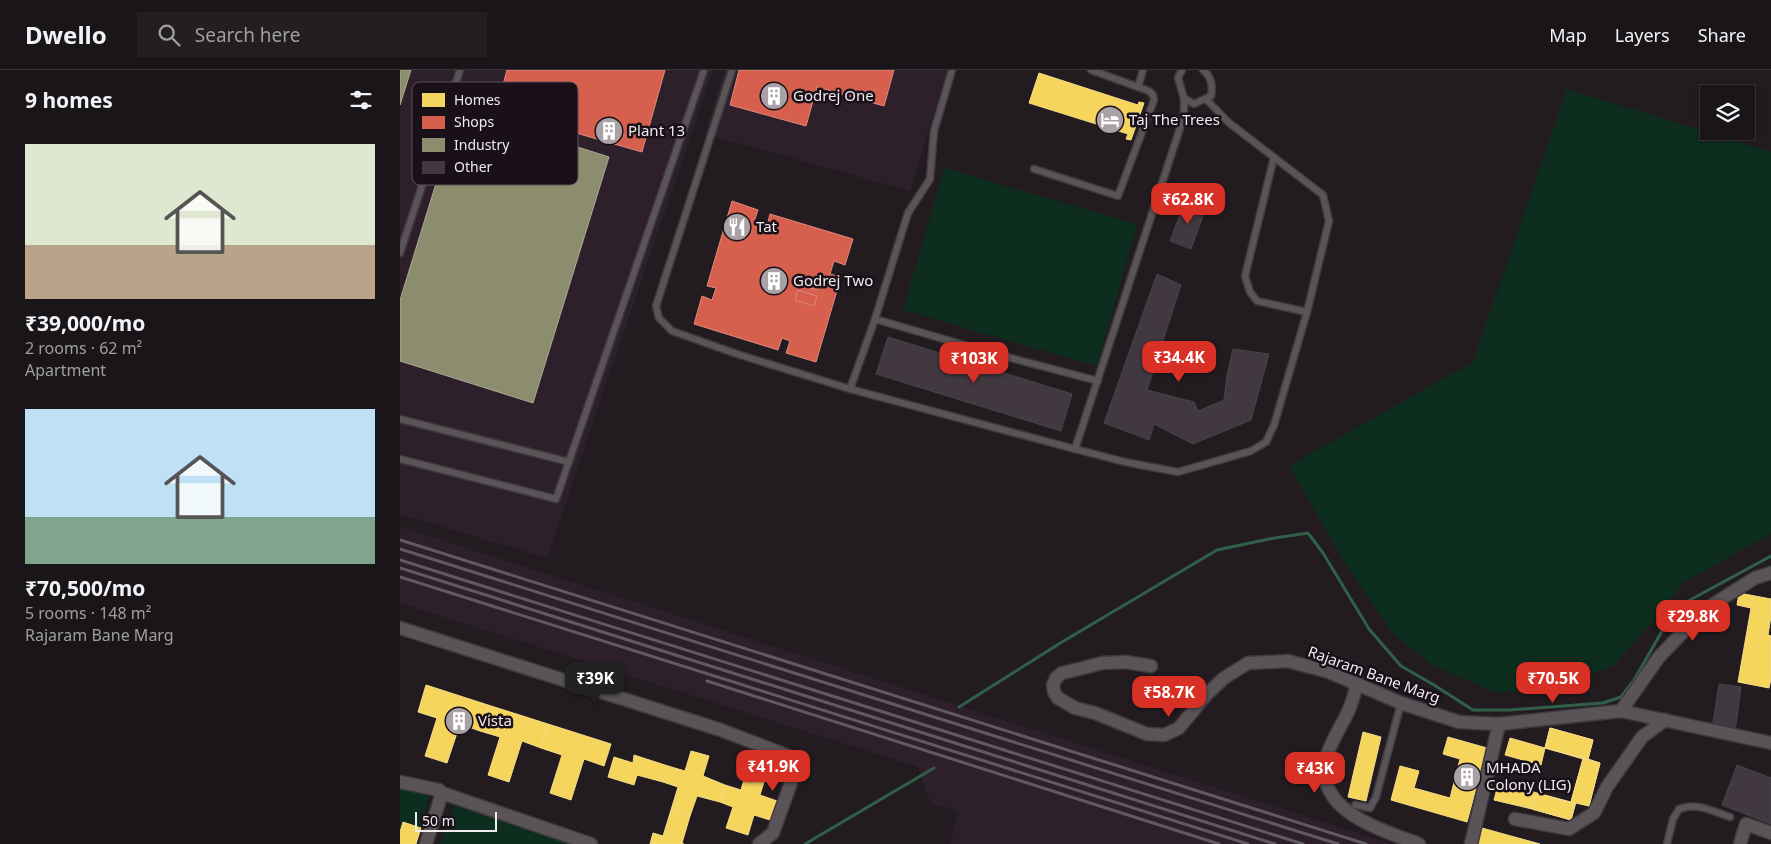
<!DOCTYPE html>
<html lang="en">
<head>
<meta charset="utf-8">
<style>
	:root { --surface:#1a1519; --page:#231e22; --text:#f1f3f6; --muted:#9f9fa2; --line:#383438; --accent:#d93025 }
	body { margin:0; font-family:"Noto Sans",sans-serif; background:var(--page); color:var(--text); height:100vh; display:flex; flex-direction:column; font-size:19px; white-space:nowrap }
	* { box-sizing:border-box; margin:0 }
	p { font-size:16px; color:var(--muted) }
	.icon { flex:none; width:28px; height:28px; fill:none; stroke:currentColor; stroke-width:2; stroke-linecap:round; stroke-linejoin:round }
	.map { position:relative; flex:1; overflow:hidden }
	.panel { display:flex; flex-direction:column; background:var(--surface); width:400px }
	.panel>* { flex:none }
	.tools { position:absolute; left:1300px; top:15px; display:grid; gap:10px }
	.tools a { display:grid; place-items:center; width:55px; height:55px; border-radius:0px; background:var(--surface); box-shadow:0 2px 8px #0003,0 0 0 1px var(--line); font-size:25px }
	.scale { position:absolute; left:15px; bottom:12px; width:82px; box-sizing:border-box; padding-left:5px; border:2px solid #f0e9ee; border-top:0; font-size:14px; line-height:18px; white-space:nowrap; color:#f0e9ee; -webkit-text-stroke:4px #1a1118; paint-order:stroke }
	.price { position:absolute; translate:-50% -42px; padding:0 11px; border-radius:10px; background:var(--accent); color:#fff; font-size:16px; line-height:32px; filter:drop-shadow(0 1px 2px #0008) }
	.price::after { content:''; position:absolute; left:50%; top:30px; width:15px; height:11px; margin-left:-8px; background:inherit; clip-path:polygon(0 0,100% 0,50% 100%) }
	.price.current { background:#222; color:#fff }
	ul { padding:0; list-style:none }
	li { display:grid; align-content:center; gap:10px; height:265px; padding:0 25px }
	li span { display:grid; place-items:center; height:155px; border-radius:0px; color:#555 }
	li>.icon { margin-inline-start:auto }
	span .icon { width:90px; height:90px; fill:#fffc; stroke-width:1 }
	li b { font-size:21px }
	h2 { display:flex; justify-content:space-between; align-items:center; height:60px; padding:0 25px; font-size:21px }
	header { display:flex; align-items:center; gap:30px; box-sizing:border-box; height:70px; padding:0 25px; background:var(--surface); border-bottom:1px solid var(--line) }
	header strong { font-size:24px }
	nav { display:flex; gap:28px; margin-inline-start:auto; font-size:18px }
	.search { width:350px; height:45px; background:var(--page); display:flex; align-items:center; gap:12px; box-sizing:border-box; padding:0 18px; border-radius:0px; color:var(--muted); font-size:19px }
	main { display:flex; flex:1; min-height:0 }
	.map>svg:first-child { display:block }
</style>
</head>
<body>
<header>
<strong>Dwello</strong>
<div class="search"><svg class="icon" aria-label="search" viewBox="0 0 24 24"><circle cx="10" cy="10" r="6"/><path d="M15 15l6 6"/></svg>Search here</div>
<nav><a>Map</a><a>Layers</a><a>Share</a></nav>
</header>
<main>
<section class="panel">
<h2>9 homes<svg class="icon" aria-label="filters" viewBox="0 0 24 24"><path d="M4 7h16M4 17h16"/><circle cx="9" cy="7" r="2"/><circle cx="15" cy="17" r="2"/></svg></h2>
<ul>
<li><span style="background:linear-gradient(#dfe7d0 65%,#b9a48a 0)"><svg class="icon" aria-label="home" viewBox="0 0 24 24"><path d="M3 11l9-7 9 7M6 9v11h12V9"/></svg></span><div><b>₹39,000/mo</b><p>2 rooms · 62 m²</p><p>Apartment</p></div></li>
<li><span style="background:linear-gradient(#bfe0f5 70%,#7fa58c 0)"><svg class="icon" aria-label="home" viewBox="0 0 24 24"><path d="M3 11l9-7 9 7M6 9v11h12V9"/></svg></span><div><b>₹70,500/mo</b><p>5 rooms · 148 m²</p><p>Rajaram Bane Marg</p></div></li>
</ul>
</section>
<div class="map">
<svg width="1371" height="774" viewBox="0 0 1371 774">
	<rect width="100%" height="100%" fill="#221c21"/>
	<g fill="#2e202b">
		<path d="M0 0H313L147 488 0 444Z"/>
		<path d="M324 0H547L510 121 305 64Z"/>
		<path d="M0 457 569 639 992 774H551L557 741 530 732 518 697 0 533Z"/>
	</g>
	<g fill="#0d2d1e">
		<path d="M1167 19 1371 82V464L1284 512 1259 545 1213 596 1148 619 1095 622 1034 596 993 564 945 493 889 396 1073 292Z"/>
		<path d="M544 98 737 154 697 296 503 240Z"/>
		<path d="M0 711 30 721 21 758 3 752 0 762Z"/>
		<path d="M56 733 177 774H40Z"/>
	</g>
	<g fill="#f6d55c" stroke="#f4db88">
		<path d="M639 3 738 35 739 32 744 33 731 70 726 69 728 64 629 33Z"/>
		<path d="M1339 523 1371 529V546L1368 565 1371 566V609L1369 618 1338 612 1351 538 1337 535Z"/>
		<path d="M26 615 88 635 80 661 60 654 47 693 25 686 37 648 18 642Z"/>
		<path d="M88 635 148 654 141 678 122 671 109 712 88 705 100 667 80 661Z"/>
		<path d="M148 654 211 674 204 696 184 689 171 730 150 723 162 685 141 678Z"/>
		<path d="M1150 658 1193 670 1188 689 1200 693 1189 736 1176 732 1171 750 1132 739 1137 723 1171 732 1183 689 1145 678Z"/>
		<path d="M1150 658 1193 670 1188 689 1145 678Z"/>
		<path d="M963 662 981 667 966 731 948 727Z"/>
		<path d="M1048 667 1087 678 1067 752 991 730 1000 696 1019 701 1014 718 1050 728 1060 689 1043 684Z"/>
		<path d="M1110 668 1145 678 1141 695 1105 685Z"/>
		<path d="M291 681 309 686 303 706 325 715 320 732 297 726 290 746 271 740 278 717 263 712 268 696 285 701Z"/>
		<path d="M234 685 268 696 263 712 237 705 234 715 208 707 214 687 233 693Z"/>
		<path d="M1183 689 1200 693 1189 736 1171 732Z"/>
		<path d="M347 699 366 705 360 725 380 732 373 751 354 745 348 765 326 758 333 737 320 732 325 715 341 720Z"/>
		<path d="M1099 711 1137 723 1132 739 1094 730Z"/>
		<path d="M1137 723 1175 734 1171 750 1132 739Z"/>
		<path d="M271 740 290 746 282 773 284 774H250L253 763 263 766Z"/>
		<path d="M3 752 21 758 16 774H0V762Z"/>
		<path d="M1082 758 1140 774H1078Z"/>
	</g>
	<g fill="#d6604d" stroke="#de897d">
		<path d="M107 0H265L242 82 96 40Z"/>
		<path d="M339 0H494L484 36 417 17 406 56 330 35Z"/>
		<path d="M332 131 358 140 354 152 367 156 370 144 453 169 445 195 434 191 430 204 441 207 416 292 386 283 390 271 382 268 378 280 294 254 302 226 312 230 316 218 307 216Z"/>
		<path d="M331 150 346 155 343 164 328 160Z"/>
		<path d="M401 207 420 212 417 220 398 215Z"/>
		<path d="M398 220 417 226 414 236 395 230Z"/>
		<path d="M744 262 756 266 752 280 740 276Z"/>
		<path d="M737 283 752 287 745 307 732 302Z"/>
		<path d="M728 312 740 315 733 337 722 333Z"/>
	</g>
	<g fill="#8c8c6e" stroke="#aaa894">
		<path d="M0 0H11L0 35Z"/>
		<path d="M59 39 209 87 133 333 0 291V230Z"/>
	</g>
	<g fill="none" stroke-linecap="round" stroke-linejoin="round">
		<g stroke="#316048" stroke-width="3">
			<path d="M559 637 662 572 817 480 869 469 908 463 923 483 969 559 1001 596 1034 615 1073 640H1109L1203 633 1221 627 1234 610 1269 549 1279 536 1371 486"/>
			<path d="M405 774 534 698"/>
		</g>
	</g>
	<g fill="#413840" stroke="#494448">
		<path d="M785 131 806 138 791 179 770 171Z"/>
		<path d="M757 204 781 215 747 320 794 332 798 341 824 330 827 305 833 279 869 284 851 350 793 374 754 354 749 370 704 353Z"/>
		<path d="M488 267 672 324 661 361 476 304Z"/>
		<path d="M1319 614 1341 617 1335 662 1312 659Z"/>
		<path d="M1337 695 1371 708V754L1322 735Z"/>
	</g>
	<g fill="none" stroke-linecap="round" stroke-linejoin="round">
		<defs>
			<g id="service">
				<path d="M332 0 256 236 259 248 272 261 337 284 450 319 675 379"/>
				<path d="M782 0 778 8 784 28V46L675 379 725 392 778 402 851 381 866 372 874 355 907 242 929 151 923 125 828 52 806 29"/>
				<path d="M738 17 743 0"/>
				<path d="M784 28 794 34 811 26C813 16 812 7 803 0"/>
				<path d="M874 87 845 206 850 222 857 231 907 242"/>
				<path d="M634 99 718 126 754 30 753 25 749 21 691 0"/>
				<path d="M0 183 60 0"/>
				<path d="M475 249 588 282 698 311"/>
				<path d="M450 319 475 249 508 143 530 109 534 61 552 0"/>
				<path d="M0 349 169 392"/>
				<path d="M0 389 156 429 304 0"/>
				<path d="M955 735 970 738 976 727 1001 633"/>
				<path d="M1267 774 1273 749 1279 739C1297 732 1312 741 1330 747"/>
			</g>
			<g id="minor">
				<path d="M0 558 321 660 399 690 373 763 359 774"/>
				<path d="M751 596 725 592 702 593 675 600 662 603 656 608 653 615 654 622 658 628 675 638 695 643 747 664 764 665 779 658 807 624 824 608 848 593 888 591 929 602 1001 633 1059 652 1099 654 1221 641 1371 673"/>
				<path d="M957 614C954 624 952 635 947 644 940 658 930 673 926 689 914 741 982 760 1019 774"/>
				<path d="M1221 641 1259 587 1304 540 1355 508 1371 503"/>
				<path d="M0 712 39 720 42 723 26 774"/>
				<path d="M42 723 191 774"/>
				<path d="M1115 749 1169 759 1194 743 1207 717 1242 667 1265 650"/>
				<path d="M1071 774 1099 654"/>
				<path d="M1340 774 1346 754 1371 763"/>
			</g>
		</defs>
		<use href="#service" stroke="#3e3a3d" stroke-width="9"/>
		<use href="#minor" stroke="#3e3a3d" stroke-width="15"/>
		<use href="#service" stroke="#5a5459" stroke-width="6"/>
		<use href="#minor" stroke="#5a5459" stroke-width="12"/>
		<g stroke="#5f5b5e" stroke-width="3">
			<path d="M0 470 966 774"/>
			<path d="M0 479 938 774"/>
			<path d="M0 490 903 774"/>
			<path d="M0 498 875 774"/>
			<path d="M0 507 848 774"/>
			<path d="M307 611 819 774"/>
		</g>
	</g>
	<defs>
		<symbol id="building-disc" viewBox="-11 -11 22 22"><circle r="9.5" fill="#a8a1a6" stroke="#1a1118"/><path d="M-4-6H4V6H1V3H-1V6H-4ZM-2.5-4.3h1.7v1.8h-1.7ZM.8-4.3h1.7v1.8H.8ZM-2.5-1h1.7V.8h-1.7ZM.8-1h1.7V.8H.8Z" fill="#fff"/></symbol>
		<symbol id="hotel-disc" viewBox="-11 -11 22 22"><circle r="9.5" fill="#a8a1a6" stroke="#1a1118"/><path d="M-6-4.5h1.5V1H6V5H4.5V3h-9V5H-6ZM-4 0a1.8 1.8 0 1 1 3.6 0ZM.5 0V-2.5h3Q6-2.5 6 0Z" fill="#fff"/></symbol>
		<symbol id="restaurant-disc" viewBox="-11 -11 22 22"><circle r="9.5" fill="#a8a1a6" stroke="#1a1118"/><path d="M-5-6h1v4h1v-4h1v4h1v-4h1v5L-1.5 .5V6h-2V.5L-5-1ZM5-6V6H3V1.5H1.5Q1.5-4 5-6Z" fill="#fff"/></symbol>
	</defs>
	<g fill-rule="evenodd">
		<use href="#building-disc" x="358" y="10" width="32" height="32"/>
		<use href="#hotel-disc" x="694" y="34" width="32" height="32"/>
		<use href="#building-disc" x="193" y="45" width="32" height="32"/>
		<use href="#restaurant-disc" x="321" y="141" width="32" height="32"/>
		<use href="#building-disc" x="358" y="195" width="32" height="32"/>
		<use href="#building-disc" x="43" y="635" width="32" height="32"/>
		<use href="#building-disc" x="1051" y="691" width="32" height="32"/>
	</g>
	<g text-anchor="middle" stroke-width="5" stroke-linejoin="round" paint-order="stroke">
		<g font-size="15" fill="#f0e9ee" stroke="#1a1118" text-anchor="start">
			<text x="393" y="31">Godrej One</text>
			<text x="729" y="55">Taj The Trees</text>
			<text x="228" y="66">Plant 13</text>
			<text x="356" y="162">Tat</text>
			<text x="393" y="216">Godrej Two</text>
			<text x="78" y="656">Vista</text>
			<text x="1086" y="703">MHADA<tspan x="1086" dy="17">Colony (LIG)</tspan></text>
		</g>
		<g font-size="15" fill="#f0e9ee" stroke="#1a1118">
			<text transform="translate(974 605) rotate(20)" y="5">Rajaram Bane Marg</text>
		</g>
	</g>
	<rect x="12" y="12" width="166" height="103" rx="8" fill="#1a1118" stroke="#5a5258" stroke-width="1"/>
	<rect x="22" y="23" width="23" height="14" fill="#f6d55c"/>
	<rect x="22" y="46" width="23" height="13" fill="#d6604d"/>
	<rect x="22" y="68" width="23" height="14" fill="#8c8c6e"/>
	<rect x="22" y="91" width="23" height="13" fill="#413840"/>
	<g font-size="14" fill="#f0e9ee">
		<text x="54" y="35">Homes</text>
		<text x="54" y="57">Shops</text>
		<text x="54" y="80">Industry</text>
		<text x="54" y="102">Other</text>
	</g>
</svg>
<div class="tools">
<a><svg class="icon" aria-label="layers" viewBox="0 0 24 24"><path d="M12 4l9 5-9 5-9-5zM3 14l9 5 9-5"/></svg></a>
</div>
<div class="scale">50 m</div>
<b class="price" style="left:788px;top:155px">₹62.8K</b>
<b class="price" style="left:779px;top:313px">₹34.4K</b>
<b class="price" style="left:574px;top:314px">₹103K</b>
<b class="price" style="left:1293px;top:572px">₹29.8K</b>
<b class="price current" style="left:195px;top:634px">₹39K</b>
<b class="price" style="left:1153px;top:634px">₹70.5K</b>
<b class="price" style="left:769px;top:648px">₹58.7K</b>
<b class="price" style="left:373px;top:722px">₹41.9K</b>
<b class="price" style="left:915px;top:724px">₹43K</b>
</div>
</main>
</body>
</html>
